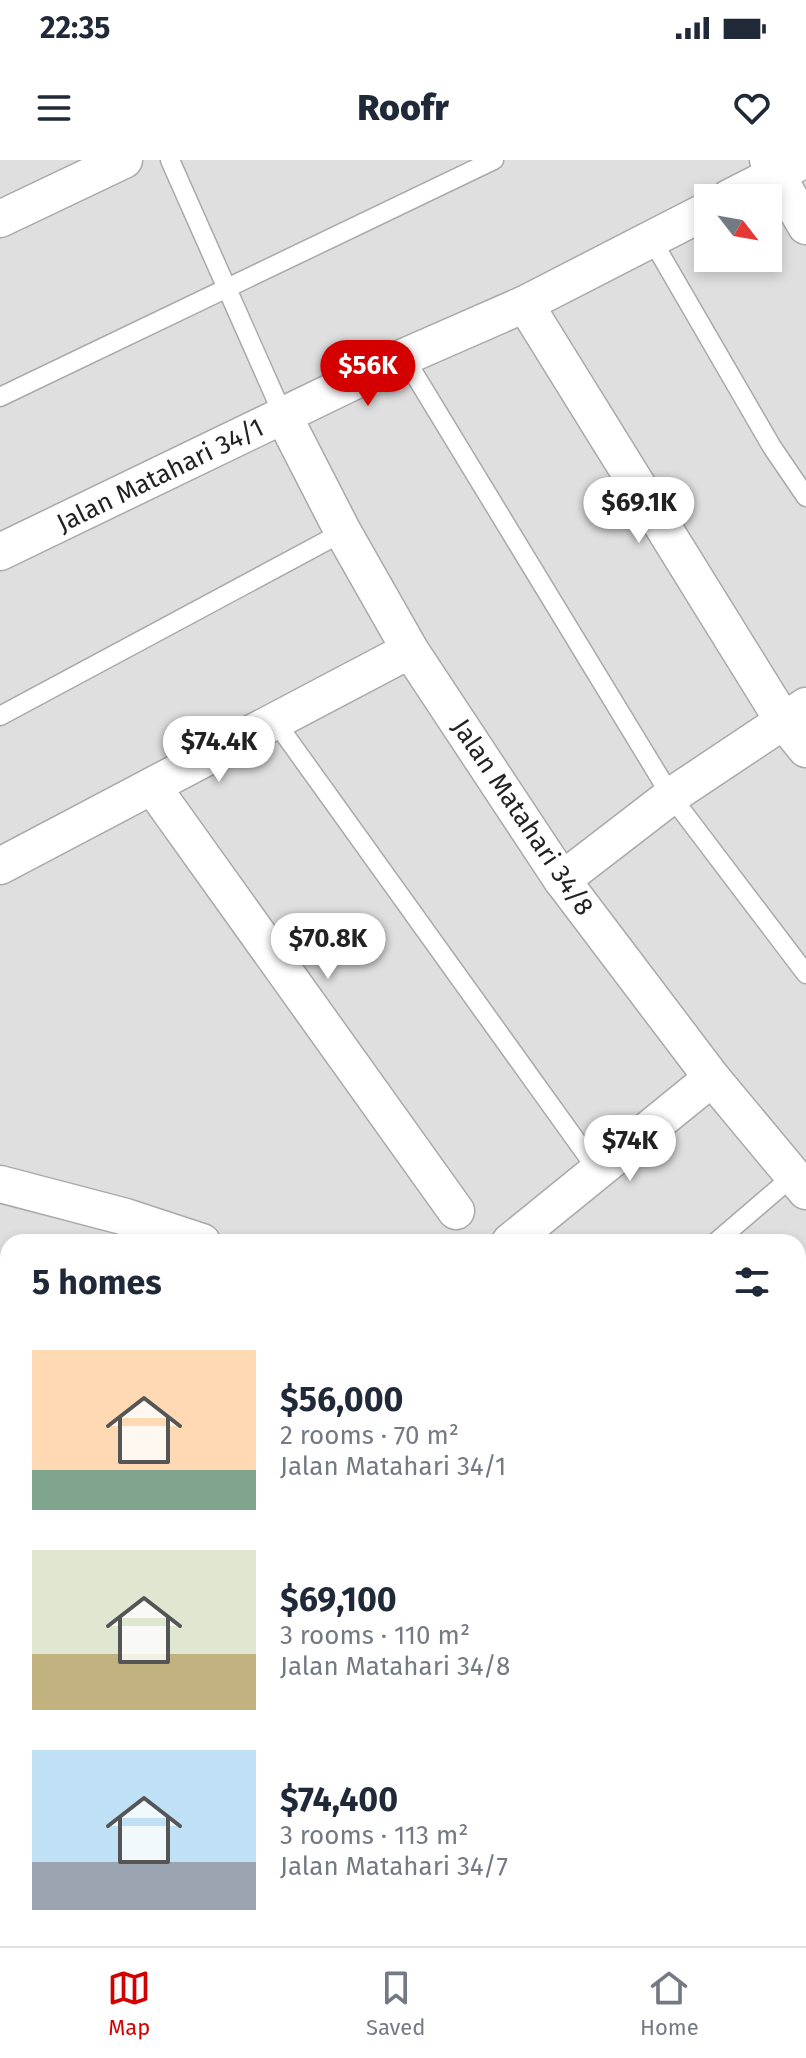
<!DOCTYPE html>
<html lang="en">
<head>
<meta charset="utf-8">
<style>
	:root { --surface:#fff; --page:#f2f2f3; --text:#1f2937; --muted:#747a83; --line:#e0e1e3; --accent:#d40000 }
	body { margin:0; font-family:"Fira Sans",sans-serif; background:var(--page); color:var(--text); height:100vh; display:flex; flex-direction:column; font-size:30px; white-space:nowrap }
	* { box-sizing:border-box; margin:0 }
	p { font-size:26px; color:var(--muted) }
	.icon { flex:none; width:44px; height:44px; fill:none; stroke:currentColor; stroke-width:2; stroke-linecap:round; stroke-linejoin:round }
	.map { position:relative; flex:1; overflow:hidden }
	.side { position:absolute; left:0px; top:1074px; width:806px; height:712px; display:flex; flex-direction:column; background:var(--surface); border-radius:24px 24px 0 0; box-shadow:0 4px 12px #0003 }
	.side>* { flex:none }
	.needle { width:52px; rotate:121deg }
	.tools { position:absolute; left:694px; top:24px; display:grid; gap:16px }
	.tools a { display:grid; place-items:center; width:88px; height:88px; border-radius:0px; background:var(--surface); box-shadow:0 4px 12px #0003; font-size:40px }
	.price { position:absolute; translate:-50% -68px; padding:0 18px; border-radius:28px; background:#fff; color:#222; font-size:26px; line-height:52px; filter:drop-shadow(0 2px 4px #0008) }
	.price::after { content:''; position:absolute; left:50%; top:48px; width:24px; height:18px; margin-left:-12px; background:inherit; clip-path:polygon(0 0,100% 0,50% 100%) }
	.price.active { background:var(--accent); color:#fff }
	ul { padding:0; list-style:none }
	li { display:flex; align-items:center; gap:24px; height:200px; padding:0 32px }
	li span { display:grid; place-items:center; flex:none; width:224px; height:160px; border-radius:0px; color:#555 }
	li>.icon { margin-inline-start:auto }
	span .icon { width:96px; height:96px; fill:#fffc; stroke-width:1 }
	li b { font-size:34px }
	h2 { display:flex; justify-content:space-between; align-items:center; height:96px; padding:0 32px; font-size:34px }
	.status { display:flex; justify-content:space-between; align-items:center; height:56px; padding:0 40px; background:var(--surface); direction:ltr }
	.status svg { height:22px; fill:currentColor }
	header { display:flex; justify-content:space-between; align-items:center; height:104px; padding:0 32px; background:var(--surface); font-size:36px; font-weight:800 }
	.tabs { display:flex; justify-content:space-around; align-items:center; height:112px; border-top:2px solid var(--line); background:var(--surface); font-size:22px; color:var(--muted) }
	.tabs a { display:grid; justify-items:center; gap:4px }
	.tabs .active { color:var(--accent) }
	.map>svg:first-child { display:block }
</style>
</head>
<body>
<div class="status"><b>22:35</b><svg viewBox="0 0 49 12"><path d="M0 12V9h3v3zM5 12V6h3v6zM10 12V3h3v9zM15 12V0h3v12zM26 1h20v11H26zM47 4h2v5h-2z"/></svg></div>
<header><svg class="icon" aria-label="menu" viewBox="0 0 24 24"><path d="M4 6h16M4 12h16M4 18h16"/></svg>Roofr<svg class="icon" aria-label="heart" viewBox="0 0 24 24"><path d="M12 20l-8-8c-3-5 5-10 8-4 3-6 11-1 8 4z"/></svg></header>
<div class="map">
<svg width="806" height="1786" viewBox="0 0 806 1786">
	<rect width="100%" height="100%" fill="#f2efe9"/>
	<path fill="#e0dfdf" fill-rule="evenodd" d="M0 0H806V1513L798 1520V1082H8V1585L0 1583ZM708 38H768V98H708Z"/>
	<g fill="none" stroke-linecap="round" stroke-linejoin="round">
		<defs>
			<g id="service">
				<path d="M170 0 283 255"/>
				<path d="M652 80 772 287 806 337"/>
				<path d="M404 197 671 636 806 814"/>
				<path d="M0 237 494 0"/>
				<path d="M0 556 343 372"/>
				<path d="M275 561 598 1011"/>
				<path d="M716 1082 793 1016"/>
				<path d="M0 1168 8 1170"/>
				<path d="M798 1367 806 1360"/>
				<path d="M0 1458 8 1460"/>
			</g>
			<g id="minor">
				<path d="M768 0 806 66"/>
				<path d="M729 38 804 0"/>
				<path d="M0 59 124 0"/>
				<path d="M525 144 784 562 806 589"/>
				<path d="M283 255 343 372 410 490 562 720 712 918 806 1031"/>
				<path d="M0 392 404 197 525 144 708 50"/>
				<path d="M152 626 456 1051"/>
				<path d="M0 706 410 490"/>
				<path d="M562 720 671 636 806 546"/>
				<path d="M0 1024 126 1057 202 1082"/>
				<path d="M510 1082 712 918"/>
				<path d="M798 1188 806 1181"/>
				<path d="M0 1319 8 1321"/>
				<path d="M798 1637 806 1630"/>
				<path d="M0 1697 8 1698"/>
				<path d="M225 1778 240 1786"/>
				<path d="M647 1786 655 1778"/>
			</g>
		</defs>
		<use href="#service" stroke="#a9a9a9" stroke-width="21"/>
		<use href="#minor" stroke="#a9a9a9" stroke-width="39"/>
		<use href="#service" stroke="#fff" stroke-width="18"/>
		<use href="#minor" stroke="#fff" stroke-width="36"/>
	</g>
	<g text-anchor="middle" stroke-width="7" stroke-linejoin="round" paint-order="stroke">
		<g font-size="26" fill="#222" stroke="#fff">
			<text transform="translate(160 315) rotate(-26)" y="9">Jalan Matahari 34/1</text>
			<text transform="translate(523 657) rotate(56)" y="9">Jalan Matahari 34/8</text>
		</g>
	</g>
</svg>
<div class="tools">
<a><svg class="needle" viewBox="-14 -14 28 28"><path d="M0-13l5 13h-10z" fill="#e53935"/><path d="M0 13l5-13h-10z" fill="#747a83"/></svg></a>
</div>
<b class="price active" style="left:368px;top:248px">$56K</b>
<b class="price" style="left:639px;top:385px">$69.1K</b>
<b class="price" style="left:219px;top:624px">$74.4K</b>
<b class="price" style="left:328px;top:821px">$70.8K</b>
<b class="price" style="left:630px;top:1023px">$74K</b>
<section class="side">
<h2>5 homes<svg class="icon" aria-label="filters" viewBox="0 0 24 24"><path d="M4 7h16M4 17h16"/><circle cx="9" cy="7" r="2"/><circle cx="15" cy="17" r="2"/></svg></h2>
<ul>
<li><span style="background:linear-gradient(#ffd9b3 75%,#7fa58c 0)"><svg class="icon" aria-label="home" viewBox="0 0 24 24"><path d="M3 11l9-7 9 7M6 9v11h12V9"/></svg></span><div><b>$56,000</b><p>2 rooms · 70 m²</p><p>Jalan Matahari 34/1</p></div></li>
<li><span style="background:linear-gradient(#dfe7d0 65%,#c2b280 0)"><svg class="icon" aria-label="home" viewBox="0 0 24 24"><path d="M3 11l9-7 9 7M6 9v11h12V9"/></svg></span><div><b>$69,100</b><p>3 rooms · 110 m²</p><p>Jalan Matahari 34/8</p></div></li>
<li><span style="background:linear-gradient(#bfe0f5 70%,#9aa5b1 0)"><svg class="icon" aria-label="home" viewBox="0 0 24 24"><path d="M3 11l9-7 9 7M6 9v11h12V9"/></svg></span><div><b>$74,400</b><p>3 rooms · 113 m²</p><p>Jalan Matahari 34/7</p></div></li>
</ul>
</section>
</div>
<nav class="tabs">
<a class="active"><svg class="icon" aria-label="map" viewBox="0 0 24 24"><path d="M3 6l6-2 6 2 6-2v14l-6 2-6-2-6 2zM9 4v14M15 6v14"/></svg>Map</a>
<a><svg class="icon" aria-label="saved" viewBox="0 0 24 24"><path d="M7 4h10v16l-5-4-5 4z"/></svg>Saved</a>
<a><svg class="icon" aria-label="home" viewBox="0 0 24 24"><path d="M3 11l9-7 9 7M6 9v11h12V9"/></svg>Home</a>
</nav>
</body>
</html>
